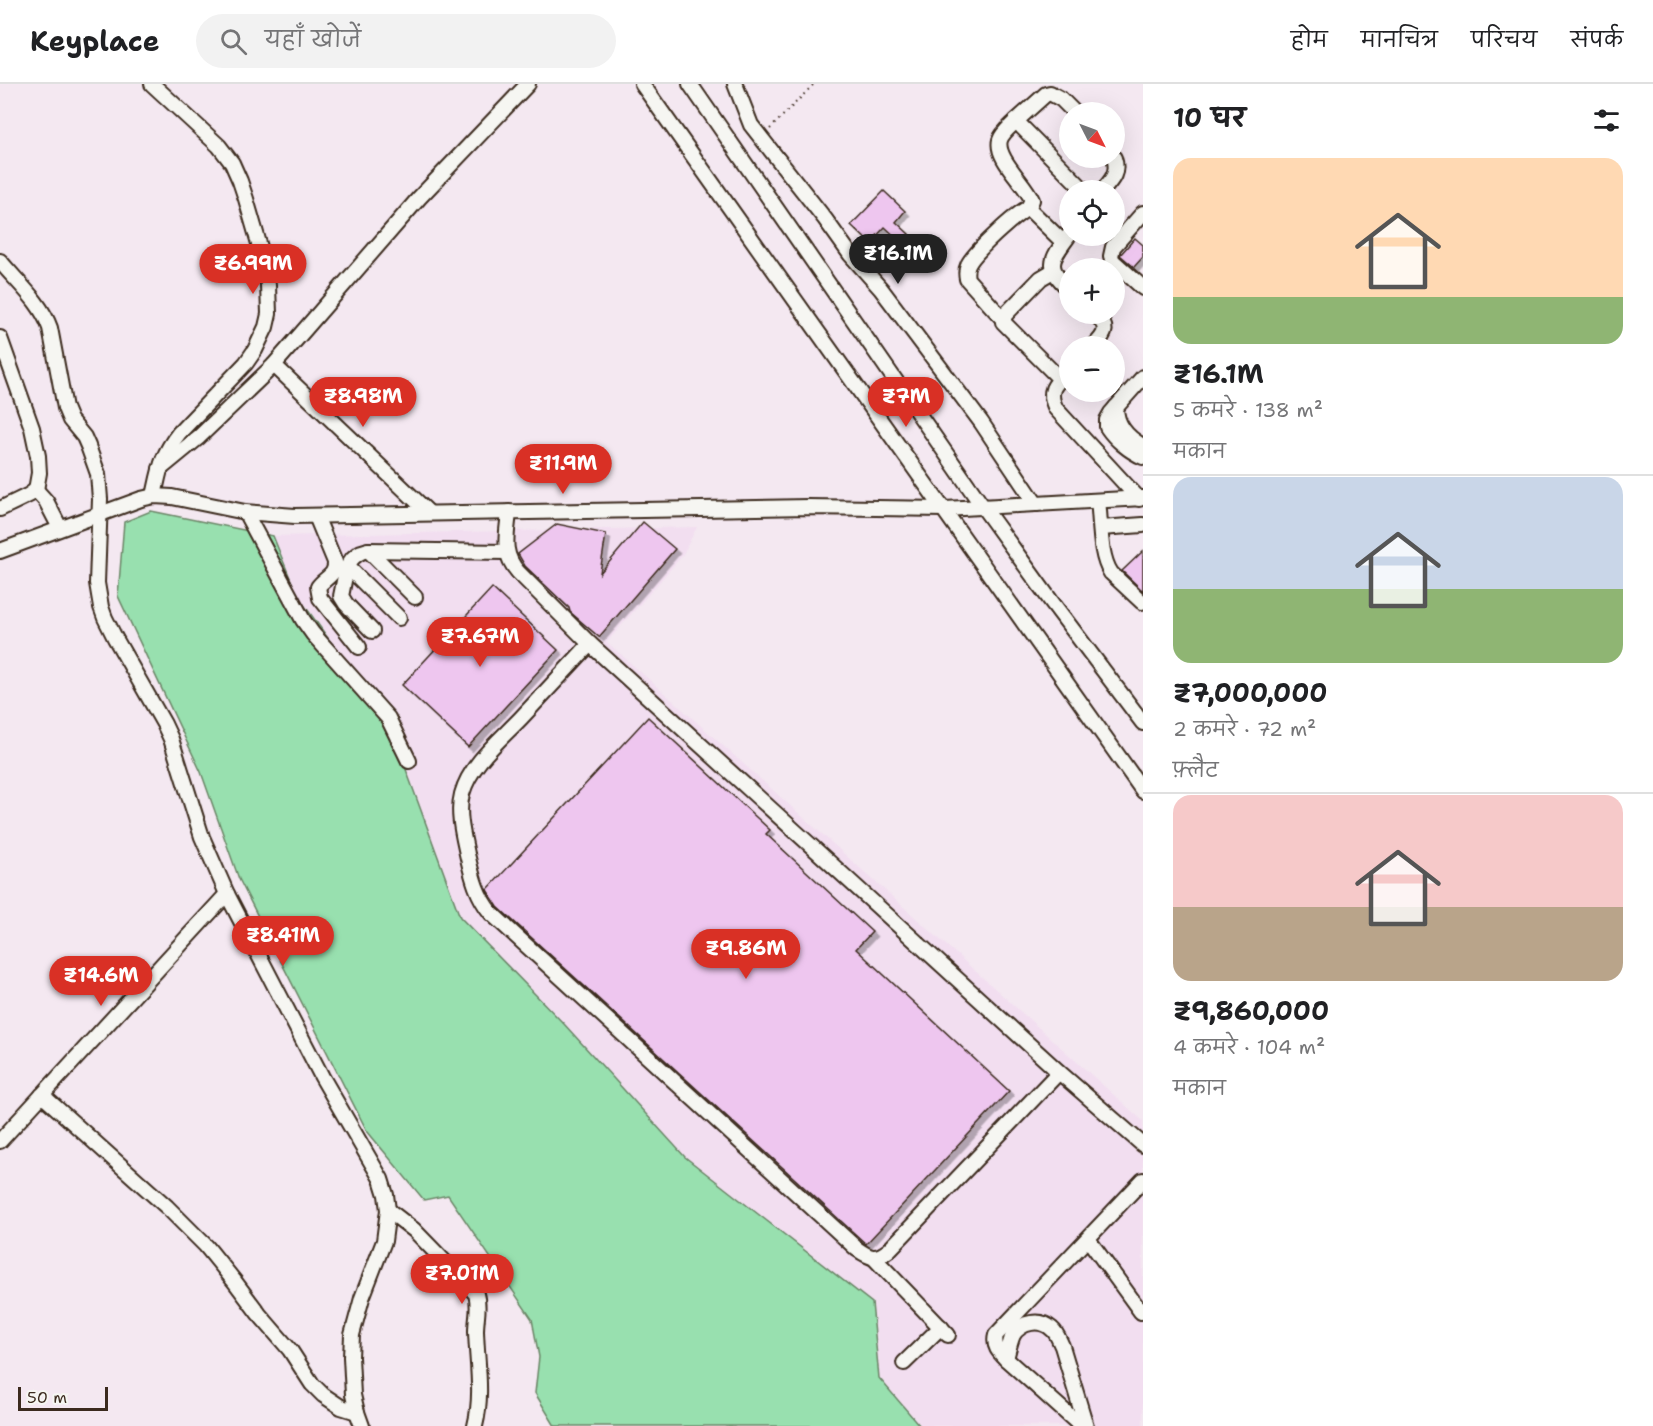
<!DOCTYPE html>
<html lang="hi">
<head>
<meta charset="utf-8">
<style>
	:root { --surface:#fff; --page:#f2f2f2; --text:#202124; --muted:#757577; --line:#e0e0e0; --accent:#d93025 }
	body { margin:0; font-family:"Shantell Sans","Playpen Sans Deva",sans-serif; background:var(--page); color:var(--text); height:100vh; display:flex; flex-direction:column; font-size:22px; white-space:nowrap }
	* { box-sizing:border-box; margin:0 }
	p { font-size:20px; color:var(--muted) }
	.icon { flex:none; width:33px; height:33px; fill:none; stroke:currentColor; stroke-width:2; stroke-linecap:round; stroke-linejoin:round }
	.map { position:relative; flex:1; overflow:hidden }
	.sheet { display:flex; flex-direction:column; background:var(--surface); width:510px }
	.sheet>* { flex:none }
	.needle { width:39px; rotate:132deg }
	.tools { position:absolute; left:1059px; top:18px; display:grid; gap:12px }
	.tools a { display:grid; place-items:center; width:66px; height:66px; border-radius:50%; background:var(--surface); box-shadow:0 6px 24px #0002; font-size:30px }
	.scale { position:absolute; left:18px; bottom:15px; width:90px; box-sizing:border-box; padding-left:6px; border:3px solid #3b2a1e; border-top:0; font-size:16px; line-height:21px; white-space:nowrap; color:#3b2a1e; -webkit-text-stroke:4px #f6f6f2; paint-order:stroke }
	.price { position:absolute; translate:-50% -51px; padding:0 14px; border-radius:21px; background:var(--accent); color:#fff; font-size:20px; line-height:39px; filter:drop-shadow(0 2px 3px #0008) }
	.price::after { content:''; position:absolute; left:50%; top:36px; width:18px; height:14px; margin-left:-9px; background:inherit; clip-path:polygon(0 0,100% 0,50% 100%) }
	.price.current { background:#222; color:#fff }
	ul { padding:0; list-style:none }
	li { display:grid; align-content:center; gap:12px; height:318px; padding:0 30px }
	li+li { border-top:2px solid var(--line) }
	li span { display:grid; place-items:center; height:186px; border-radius:18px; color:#555 }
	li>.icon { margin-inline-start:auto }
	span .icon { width:108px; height:108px; fill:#fffc; stroke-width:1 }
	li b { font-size:26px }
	h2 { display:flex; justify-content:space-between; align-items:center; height:72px; padding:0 30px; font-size:26px }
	header { display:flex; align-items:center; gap:36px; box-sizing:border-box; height:84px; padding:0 30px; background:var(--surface); border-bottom:2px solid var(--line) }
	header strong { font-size:28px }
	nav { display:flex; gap:33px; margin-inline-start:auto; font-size:21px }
	.search { width:420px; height:54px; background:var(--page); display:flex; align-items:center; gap:15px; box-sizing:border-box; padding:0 21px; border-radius:33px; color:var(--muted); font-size:22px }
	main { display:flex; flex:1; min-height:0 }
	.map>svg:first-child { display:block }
</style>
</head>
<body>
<header>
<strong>Keyplace</strong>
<div class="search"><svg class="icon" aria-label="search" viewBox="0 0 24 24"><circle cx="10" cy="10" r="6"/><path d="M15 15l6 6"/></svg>यहाँ खोजें</div>
<nav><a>होम</a><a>मानचित्र</a><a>परिचय</a><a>संपर्क</a></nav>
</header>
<main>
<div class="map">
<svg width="1143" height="1342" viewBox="0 0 1143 1342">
	<defs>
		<filter id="shadow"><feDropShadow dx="4.5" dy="4.5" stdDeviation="0" flood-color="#0004"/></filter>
	</defs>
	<rect width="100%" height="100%" fill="#f4e8f1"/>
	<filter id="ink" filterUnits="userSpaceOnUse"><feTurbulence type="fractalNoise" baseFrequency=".0167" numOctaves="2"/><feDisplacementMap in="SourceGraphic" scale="12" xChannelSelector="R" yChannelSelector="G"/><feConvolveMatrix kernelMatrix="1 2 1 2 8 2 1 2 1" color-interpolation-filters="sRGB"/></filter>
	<g filter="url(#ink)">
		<path fill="#f2def0" d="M697 443 682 472 607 558 1143 1037V1342H920L879 1294 872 1219 685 1073 564 940 460 833 389 639 297 511 273 452Z"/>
		<path fill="#98e0af" stroke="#6a8566" stroke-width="1.5" d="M151 427 273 452 297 511 389 639 460 833 564 940 685 1073 872 1219 879 1294 920 1342H555L535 1309 539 1273 532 1235 448 1111 424 1116 367 1047 239 795 201 688 118 512 124 438Z"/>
		<g fill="#eec6ef" stroke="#3b2a1e" stroke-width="1.5" filter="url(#shadow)">
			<path d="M884 107 905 127 896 138 909 150 901 158 885 143 870 159 851 141Z"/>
			<path d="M1135 154 1143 161V173L1134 183 1120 171Z"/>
			<path d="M643 438 675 465 599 553 570 528 569 524 525 482 518 470 557 440 606 450 600 489Z"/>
			<path d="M1143 467V507L1122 487Z"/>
			<path d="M492 504 558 566 468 663 402 601Z"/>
			<path d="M648 633 770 746 766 750 872 848 856 865 1009 1007 866 1160 498 823 487 806Z"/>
		</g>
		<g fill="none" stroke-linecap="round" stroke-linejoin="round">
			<defs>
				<g id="minor">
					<path d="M152 0 219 62 232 79 240 97 246 115 264 177 268 201 269 230 266 243 255 266 246 279 179 349C161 372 160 385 154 412"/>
					<path d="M642 0 1143 707"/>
					<path d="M690 0 983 423 1051 517 1143 639"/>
					<path d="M735 0 751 41 825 135 850 170 881 205 945 290 981 338 1036 420"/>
					<path d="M1074 28 1061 15 1050 9 1046 10 1016 37 1084 106"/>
					<path d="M1016 37C1011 42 1002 49 1000 56 995 74 1025 99 1032 116L1028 124"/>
					<path d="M1103 106C1112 96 1119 88 1114 74"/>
					<path d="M1143 129 1113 163 1111 172 1113 177 1143 204"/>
					<path d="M1070 150C1051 176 1044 182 1070 206"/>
					<path d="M0 177C17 198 41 218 50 244L65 324 70 336 84 353 88 362 98 390 100 415 97 499 101 523 105 534 115 554 164 640 171 655 202 753 227 810 322 993 381 1095 386 1111 388 1126 384 1157 362 1214 352 1251 351 1273 353 1311 357 1328 362 1342"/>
					<path d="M1053 187 1041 194 1005 231 1003 238 1060 295"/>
					<path d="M1003 235 967 195C966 190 966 185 968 181 974 168 1015 131 1028 124L1063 158"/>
					<path d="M0 254 32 344 38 372 39 389 36 406 29 411 0 425"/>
					<path d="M1094 262C1107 249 1109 243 1095 230"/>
					<path d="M274 281 429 429"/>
					<path d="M1070 286C1056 299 1046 305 1056 325L1139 415"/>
					<path d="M1143 293 1111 329 1107 336V343C1115 355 1129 367 1143 373"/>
					<path d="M1116 323C1116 341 1128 354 1143 362"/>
					<path d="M160 385 199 353 274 281 419 114 528 0"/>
					<path d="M36 406 46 417 60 444"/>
					<path d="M1098 417C1101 438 1099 471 1111 489L1142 518"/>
					<path d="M245 428 303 536 313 550 388 634 409 677"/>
					<path d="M509 428C507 452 501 468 518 488L590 560 1059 988 1143 1061"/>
					<path d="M316 432 335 478C336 492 325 493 318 503L320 514 359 563"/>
					<path d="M1101 444 1143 441"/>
					<path d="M368 466 415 513"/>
					<path d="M0 467 141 415 154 412 172 413 245 428 295 432 808 423 945 425 1143 414"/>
					<path d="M348 483 399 534"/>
					<path d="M372 547 346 520 341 512C346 492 344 471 368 466L506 468"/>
					<path d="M590 560C567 585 544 609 521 634 500 656 470 680 462 710 457 729 463 751 467 770 472 791 476 811 491 829L857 1165C870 1174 875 1177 889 1166L1059 988"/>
					<path d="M42 1011 167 1123 206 1162 235 1198 259 1230 290 1266 312 1300 323 1311 341 1323 357 1328"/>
					<path d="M0 1057 227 810"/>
					<path d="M388 1126 414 1146 476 1210C480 1223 476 1234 476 1247 477 1279 483 1311 475 1342"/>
					<path d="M1088 1155 1141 1228"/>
					<path d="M873 1173 948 1251"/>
					<path d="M1006 1275C1008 1267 1010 1258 1013 1251 1021 1238 1040 1234 1052 1245 1057 1249 1059 1256 1062 1262L1086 1342"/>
					<path d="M904 1279 941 1243"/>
					<path d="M1081 1342 1006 1275C999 1268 993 1262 996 1251L1143 1096"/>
				</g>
			</defs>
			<use href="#minor" stroke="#3b2a1e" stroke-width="18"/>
			<path stroke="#3b2a1e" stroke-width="2" stroke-dasharray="1.5 4.5" stroke-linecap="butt" d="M770 45 814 0"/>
			<use href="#minor" stroke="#f6f6f2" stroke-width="14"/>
		</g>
	</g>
</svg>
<div class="tools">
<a><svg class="needle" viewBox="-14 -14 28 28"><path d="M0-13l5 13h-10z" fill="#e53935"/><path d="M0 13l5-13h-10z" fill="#757577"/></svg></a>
<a><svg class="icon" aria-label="locate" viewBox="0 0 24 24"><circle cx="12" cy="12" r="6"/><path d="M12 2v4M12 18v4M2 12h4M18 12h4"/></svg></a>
<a>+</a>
<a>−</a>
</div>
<div class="scale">50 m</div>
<b class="price current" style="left:898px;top:201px">₹16.1M</b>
<b class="price" style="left:253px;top:211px">₹6.99M</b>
<b class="price" style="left:363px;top:344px">₹8.98M</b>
<b class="price" style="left:906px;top:344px">₹7M</b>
<b class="price" style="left:563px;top:411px">₹11.9M</b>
<b class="price" style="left:480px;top:584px">₹7.67M</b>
<b class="price" style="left:283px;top:883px">₹8.41M</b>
<b class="price" style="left:746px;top:896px">₹9.86M</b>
<b class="price" style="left:101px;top:923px">₹14.6M</b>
<b class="price" style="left:462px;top:1221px">₹7.01M</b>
</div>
<section class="sheet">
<h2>10 घर<svg class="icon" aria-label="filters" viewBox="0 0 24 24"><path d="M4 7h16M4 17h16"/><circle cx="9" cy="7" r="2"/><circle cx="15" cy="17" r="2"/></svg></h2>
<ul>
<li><span style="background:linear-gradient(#ffd9b3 75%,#8fb573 0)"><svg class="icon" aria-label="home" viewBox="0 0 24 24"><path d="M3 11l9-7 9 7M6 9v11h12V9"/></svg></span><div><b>₹16.1M</b><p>5 कमरे · 138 m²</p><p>मकान</p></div></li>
<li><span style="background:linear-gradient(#c9d6e8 60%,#8fb573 0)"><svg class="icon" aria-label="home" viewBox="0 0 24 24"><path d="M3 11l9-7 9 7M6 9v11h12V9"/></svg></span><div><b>₹7,000,000</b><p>2 कमरे · 72 m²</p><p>फ़्लैट</p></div></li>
<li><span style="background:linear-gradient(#f6c9c9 60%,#b9a48a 0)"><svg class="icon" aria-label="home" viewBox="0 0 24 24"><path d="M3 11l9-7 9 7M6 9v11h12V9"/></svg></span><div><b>₹9,860,000</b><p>4 कमरे · 104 m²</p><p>मकान</p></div></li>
</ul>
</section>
</main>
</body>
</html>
